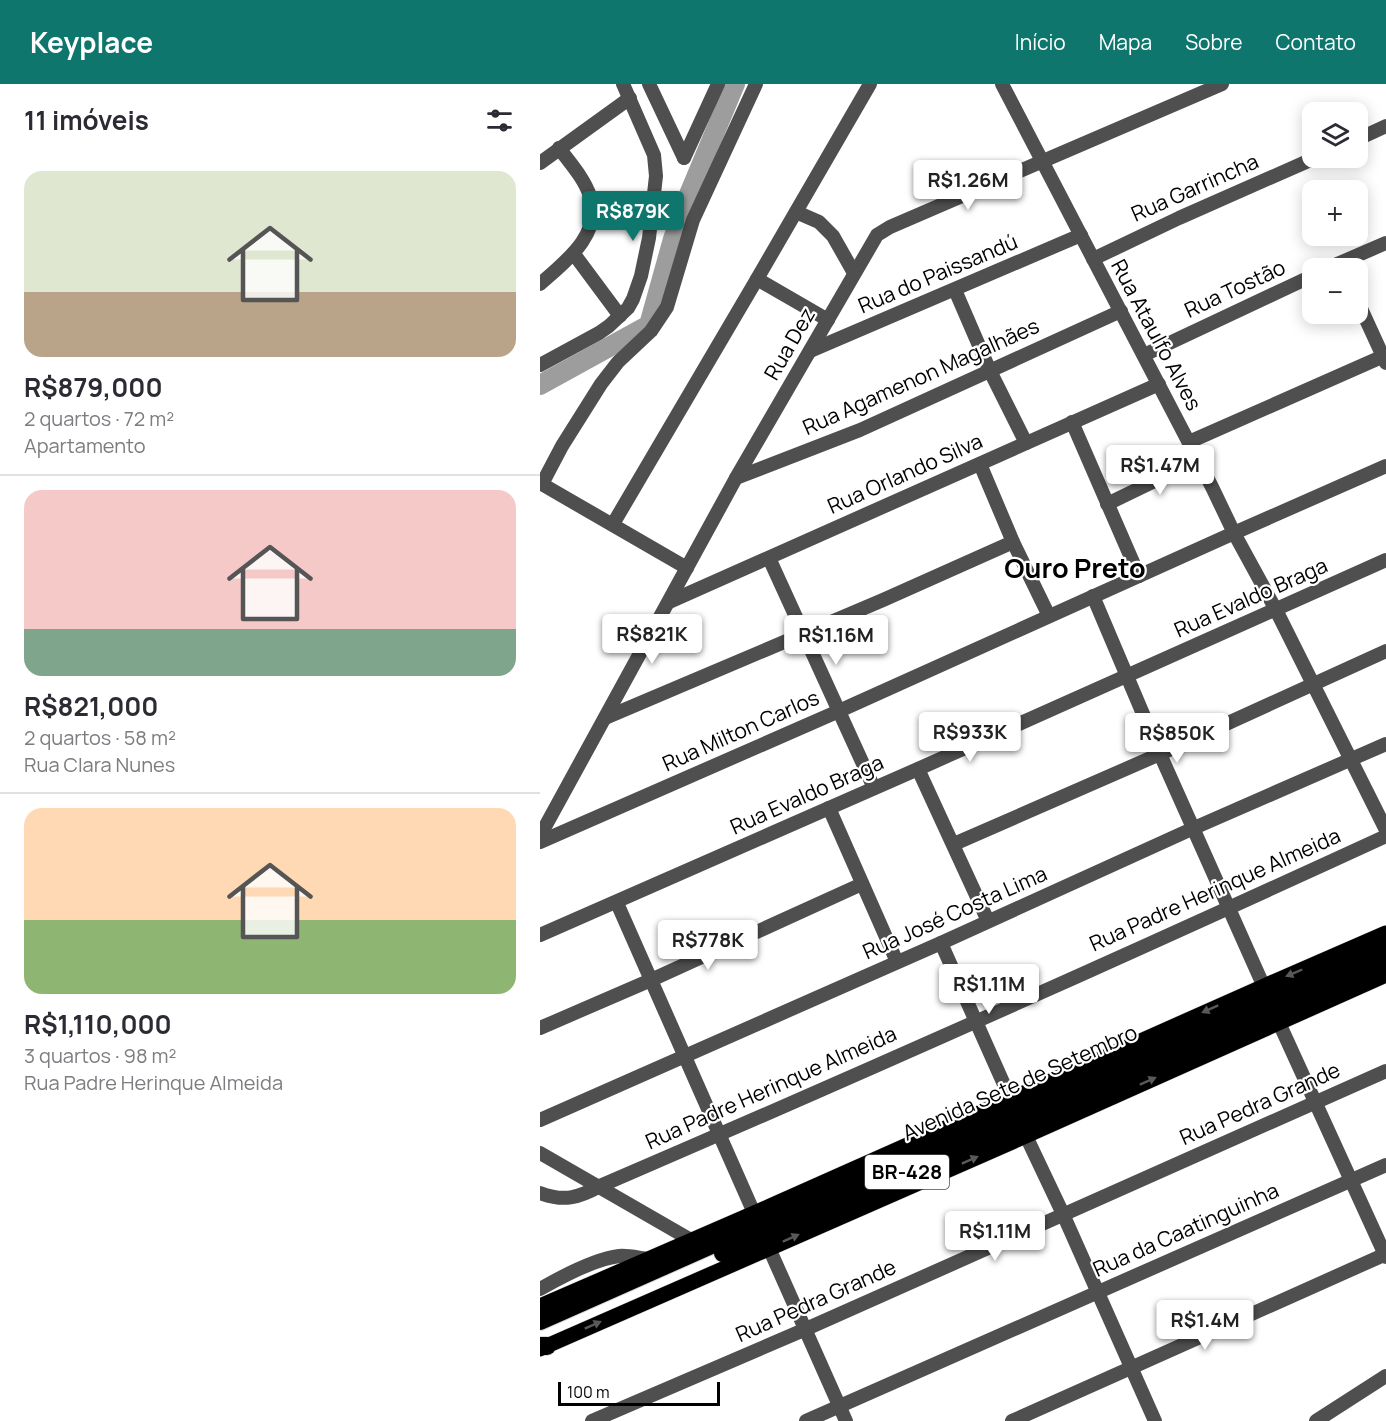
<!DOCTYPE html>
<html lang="pt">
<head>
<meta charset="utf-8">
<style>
	:root { --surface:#fff; --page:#f2f2f3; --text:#2b2b33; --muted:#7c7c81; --line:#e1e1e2; --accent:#0f766e }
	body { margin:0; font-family:Manrope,sans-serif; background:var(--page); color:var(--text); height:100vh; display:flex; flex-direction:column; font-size:22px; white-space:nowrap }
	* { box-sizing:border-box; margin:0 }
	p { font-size:20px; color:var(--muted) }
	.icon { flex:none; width:33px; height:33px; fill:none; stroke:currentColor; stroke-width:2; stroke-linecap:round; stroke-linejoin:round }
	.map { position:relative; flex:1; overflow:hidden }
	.side { display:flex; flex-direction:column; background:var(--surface); width:540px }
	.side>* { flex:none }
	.tools { position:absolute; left:762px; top:18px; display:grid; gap:12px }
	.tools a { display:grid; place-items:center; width:66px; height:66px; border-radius:12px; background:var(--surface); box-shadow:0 3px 15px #0003; font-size:30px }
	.scale { position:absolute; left:18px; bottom:15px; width:162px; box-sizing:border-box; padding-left:6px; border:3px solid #000; border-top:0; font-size:16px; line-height:21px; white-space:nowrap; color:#000; -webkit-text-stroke:4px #fff; paint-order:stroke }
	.price { position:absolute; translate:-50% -51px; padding:0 14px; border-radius:6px; background:#fff; color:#222; font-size:20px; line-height:39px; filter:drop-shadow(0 2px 3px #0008) }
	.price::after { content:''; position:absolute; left:50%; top:36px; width:18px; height:14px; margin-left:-9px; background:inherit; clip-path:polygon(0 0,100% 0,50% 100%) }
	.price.active { background:var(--accent); color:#fff }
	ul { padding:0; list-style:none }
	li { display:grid; align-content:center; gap:12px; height:318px; padding:0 24px }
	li+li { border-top:2px solid var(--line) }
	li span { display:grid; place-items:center; height:186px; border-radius:18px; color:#555 }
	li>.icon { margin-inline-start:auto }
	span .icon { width:108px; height:108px; fill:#fffc; stroke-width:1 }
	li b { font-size:26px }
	h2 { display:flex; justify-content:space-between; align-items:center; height:72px; padding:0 24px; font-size:26px }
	header { display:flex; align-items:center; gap:36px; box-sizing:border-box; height:84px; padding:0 30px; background:var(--accent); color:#fff }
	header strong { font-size:28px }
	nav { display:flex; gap:33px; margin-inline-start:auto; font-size:21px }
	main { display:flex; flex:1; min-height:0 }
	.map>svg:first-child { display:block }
</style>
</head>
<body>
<header>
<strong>Keyplace</strong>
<nav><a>Início</a><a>Mapa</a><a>Sobre</a><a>Contato</a></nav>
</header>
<main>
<section class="side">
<h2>11 imóveis<svg class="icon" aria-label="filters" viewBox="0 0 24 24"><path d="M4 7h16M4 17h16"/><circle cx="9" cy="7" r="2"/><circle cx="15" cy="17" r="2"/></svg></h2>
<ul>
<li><span style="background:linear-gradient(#dfe7d0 65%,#b9a48a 0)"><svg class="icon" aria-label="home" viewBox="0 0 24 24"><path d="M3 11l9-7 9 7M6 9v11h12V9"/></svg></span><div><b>R$879,000</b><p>2 quartos · 72 m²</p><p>Apartamento</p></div></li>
<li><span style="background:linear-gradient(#f6c9c9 75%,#7fa58c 0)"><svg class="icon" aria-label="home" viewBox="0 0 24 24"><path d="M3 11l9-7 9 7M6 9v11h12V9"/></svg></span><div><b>R$821,000</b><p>2 quartos · 58 m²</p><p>Rua Clara Nunes</p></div></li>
<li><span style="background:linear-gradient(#ffd9b3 60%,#8fb573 0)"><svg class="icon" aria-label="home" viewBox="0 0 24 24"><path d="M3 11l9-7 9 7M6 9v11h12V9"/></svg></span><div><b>R$1,110,000</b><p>3 quartos · 98 m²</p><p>Rua Padre Herinque Almeida</p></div></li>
</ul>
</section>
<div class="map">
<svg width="846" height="1337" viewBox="0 0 846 1337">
	<rect width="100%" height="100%" fill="#fff"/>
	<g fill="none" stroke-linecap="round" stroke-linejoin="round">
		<path stroke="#9d9d9d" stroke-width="20" d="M0 301 109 241 133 155 147 115 195 0"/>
		<defs>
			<g id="major">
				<path d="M0 1222 228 1123 724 902 846 849"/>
				<path d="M0 1265 486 1052 846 891"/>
			</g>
			<g id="highway">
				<path d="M183 1169 843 877"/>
				<path d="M0 1237 846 862"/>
				<path d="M0 1262H7"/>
			</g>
		</defs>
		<use href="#major" stroke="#dbdbdb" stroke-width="16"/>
		<use href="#highway" stroke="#dbdbdb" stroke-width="20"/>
		<g stroke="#4f4f4f" stroke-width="14">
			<path d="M109 0 144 74"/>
			<path d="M462 0 672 403 694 449 736 526 846 746"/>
			<path d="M818 55 846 42"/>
			<path d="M144 74 178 0"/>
			<path d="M0 79 90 14"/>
			<path d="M256 128 279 138 293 152 314 189"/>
			<path d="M34 170 80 232"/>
			<path d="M553 175 639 134 775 74"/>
			<path d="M788 184 846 159"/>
			<path d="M217 195 288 236"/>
			<path d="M0 200C25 178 63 150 50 112 44 94 30 79 19 64"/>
			<path d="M415 206 450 287 486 359"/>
			<path d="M818 218 846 279"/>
			<path d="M270 267 541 151"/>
			<path d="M604 271 772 192"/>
			<path d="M0 281 59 249 69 242 88 224 93 215 101 192 109 154 116 92 114 71 83 0"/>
			<path d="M532 338 599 492"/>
			<path d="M649 358 846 271"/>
			<path d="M440 380 473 458 509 532"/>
			<path d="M196 394 320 346 581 227"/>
			<path d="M0 399 147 484"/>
			<path d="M2 400 22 362 61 300 78 278 111 247 127 223 153 136 216 0"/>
			<path d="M567 420 658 376"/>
			<path d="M73 440 217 195 330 0"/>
			<path d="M229 474 334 704"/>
			<path d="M553 512 620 670 728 912"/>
			<path d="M129 518 619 300"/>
			<path d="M65 634 343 516 473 458"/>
			<path d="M378 685 448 837"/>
			<path d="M289 724 357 878"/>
			<path d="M0 752 196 394 337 151 350 143 682 0"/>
			<path d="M0 758 299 627 694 449 846 382"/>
			<path d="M414 760 620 670 846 567"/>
			<path d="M77 819 214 1129"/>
			<path d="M0 851 378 685 846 476"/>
			<path d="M401 859 470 1014"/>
			<path d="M735 930 846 1173"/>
			<path d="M0 944 111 896 322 800"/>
			<path d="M0 1036 401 859 654 744 846 660"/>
			<path d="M486 1052 523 1130 615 1337"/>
			<path d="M0 1069 151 1156"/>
			<path d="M0 1109C24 1118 38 1114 60 1102 323 989 585 872 846 752"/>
			<path d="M229 1164 306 1337"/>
			<path d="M0 1205C21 1193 55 1175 79 1172 88 1171 99 1174 108 1175"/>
			<path d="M52 1337 266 1245 846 987"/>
			<path d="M266 1337 846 1081"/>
			<path d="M472 1337 846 1170"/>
			<path d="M776 1337 846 1292"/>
		</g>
		<use href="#major" stroke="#000" stroke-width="15"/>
		<use href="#highway" stroke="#000" stroke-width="18"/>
	</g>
	<defs><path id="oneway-solid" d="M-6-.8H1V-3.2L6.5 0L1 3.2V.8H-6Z" transform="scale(1.5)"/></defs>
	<g fill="#595959">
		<use href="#oneway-solid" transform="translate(754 889) rotate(157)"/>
		<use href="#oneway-solid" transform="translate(670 925) rotate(156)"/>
		<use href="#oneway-solid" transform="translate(608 997) rotate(-24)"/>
		<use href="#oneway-solid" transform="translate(430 1076) rotate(-24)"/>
		<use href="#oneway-solid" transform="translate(251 1154) rotate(-24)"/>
		<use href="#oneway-solid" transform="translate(53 1241) rotate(-24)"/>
	</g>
	<g text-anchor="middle" stroke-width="4.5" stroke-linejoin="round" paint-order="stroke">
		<rect fill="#fff" stroke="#4c4c4c" stroke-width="1.5" x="325" y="1071" width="84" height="34" rx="4.5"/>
		<g font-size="20" font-weight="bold" fill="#000">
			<text x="367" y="1095">BR-428</text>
		</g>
		<g font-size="21" fill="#000" stroke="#fff">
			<text transform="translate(655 104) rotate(-24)" y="7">Rua Garrincha</text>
			<text transform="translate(398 190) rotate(-23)" y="7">Rua do Paissandú</text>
			<text transform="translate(695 205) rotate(-25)" y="7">Rua Tostão</text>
			<text transform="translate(616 251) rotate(62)" y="7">Rua Ataulfo Alves</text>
			<text transform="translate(250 260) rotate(-60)" y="7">Rua Dez</text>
			<text transform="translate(381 293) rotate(-24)" y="7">Rua Agamenon Magalhães</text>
			<text transform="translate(365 390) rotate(-24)" y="7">Rua Orlando Silva</text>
			<text transform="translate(711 514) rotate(-24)" y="7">Rua Evaldo Braga</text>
			<text transform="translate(201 647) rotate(-24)" y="7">Rua Milton Carlos</text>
			<text transform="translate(267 711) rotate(-24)" y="7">Rua Evaldo Braga</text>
			<text transform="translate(675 806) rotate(-24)" y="7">Rua Padre Herinque Almeida</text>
			<text transform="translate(415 829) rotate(-24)" y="7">Rua José Costa Lima</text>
			<text transform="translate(480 999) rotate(-24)" y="7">Avenida Sete de Setembro</text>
			<text transform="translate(231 1004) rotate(-24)" y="7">Rua Padre Herinque Almeida</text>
			<text transform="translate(720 1020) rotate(-24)" y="7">Rua Pedra Grande</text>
			<text transform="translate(646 1146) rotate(-24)" y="7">Rua da Caatinguinha</text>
			<text transform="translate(276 1217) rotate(-24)" y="7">Rua Pedra Grande</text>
		</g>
		<g font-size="27" font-weight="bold" fill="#000" stroke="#fff">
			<text x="535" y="494">Ouro Preto</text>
		</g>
	</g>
</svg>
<div class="tools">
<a><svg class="icon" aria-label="layers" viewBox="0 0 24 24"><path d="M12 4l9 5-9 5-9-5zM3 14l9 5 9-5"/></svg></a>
<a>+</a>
<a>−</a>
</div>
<div class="scale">100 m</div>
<b class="price" style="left:428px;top:127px">R$1.26M</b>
<b class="price active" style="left:93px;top:158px">R$879K</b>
<b class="price" style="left:620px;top:412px">R$1.47M</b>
<b class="price" style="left:112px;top:581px">R$821K</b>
<b class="price" style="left:296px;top:582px">R$1.16M</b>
<b class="price" style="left:430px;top:679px">R$933K</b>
<b class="price" style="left:637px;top:680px">R$850K</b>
<b class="price" style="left:168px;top:887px">R$778K</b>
<b class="price" style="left:449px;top:931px">R$1.11M</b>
<b class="price" style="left:455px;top:1178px">R$1.11M</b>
<b class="price" style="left:665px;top:1267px">R$1.4M</b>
</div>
</main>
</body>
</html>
